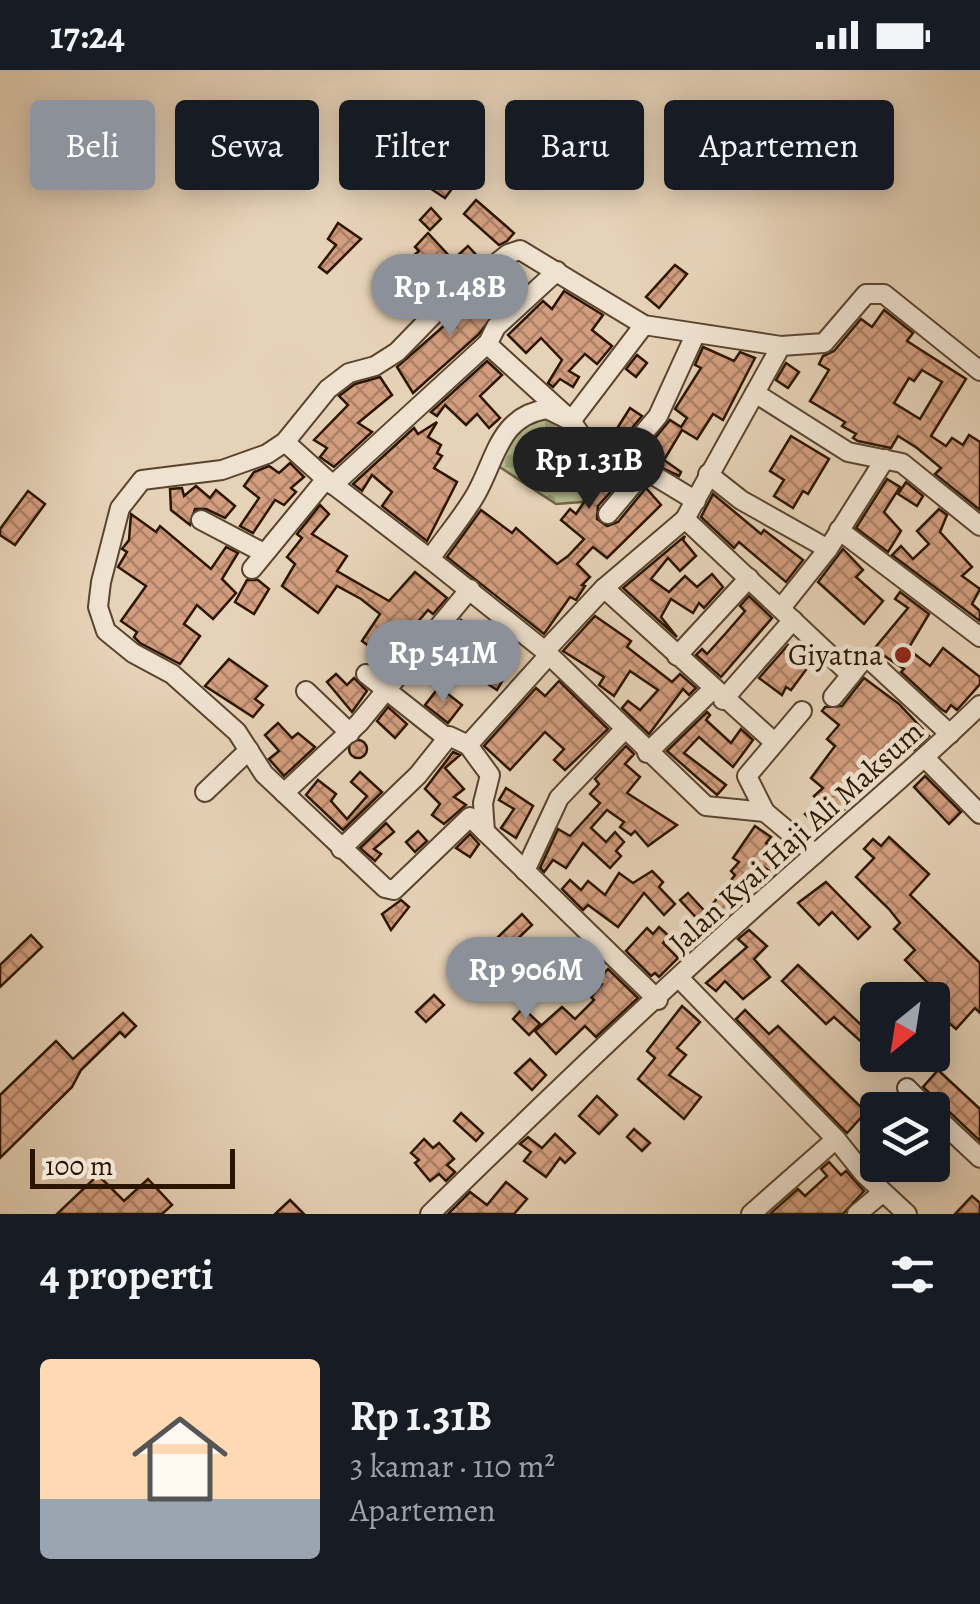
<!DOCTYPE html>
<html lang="id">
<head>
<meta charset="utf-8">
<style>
	:root { --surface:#171b24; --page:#20242c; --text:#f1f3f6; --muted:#9ea1a6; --accent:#8c9099 }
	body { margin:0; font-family:Alegreya,serif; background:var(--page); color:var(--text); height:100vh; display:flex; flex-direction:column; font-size:38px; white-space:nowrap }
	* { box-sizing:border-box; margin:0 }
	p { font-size:32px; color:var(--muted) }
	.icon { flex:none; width:55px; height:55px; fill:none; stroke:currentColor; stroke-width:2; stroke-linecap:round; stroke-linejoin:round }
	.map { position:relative; height:1144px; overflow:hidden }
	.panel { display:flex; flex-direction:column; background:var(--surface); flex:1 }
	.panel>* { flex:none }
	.hud { position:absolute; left:30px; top:30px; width:920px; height:90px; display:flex; gap:20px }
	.needle { width:65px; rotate:210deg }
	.buttons { position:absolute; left:860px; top:912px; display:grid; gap:20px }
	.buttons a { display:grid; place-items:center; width:90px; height:90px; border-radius:10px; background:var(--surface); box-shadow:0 5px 25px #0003; font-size:50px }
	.scale { position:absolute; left:30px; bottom:25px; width:205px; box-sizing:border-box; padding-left:10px; border:5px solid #2c1500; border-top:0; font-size:28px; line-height:35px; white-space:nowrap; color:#2c1500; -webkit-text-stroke:8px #efe2d0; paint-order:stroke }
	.price { position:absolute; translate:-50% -85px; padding:0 22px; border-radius:35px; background:var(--accent); color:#fff; font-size:32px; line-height:65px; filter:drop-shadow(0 2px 5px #0008) }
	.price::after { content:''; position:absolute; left:50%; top:60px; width:30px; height:22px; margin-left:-15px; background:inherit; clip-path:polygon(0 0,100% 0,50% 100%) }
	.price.selected { background:#222; color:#fff }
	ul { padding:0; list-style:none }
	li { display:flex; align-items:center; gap:30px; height:250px; padding:0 40px }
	li span { display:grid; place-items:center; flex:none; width:280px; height:200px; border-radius:10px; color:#555 }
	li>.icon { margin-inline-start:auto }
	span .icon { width:120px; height:120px; fill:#fffc; stroke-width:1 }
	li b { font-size:42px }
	h2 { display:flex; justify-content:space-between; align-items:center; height:120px; padding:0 40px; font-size:42px }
	.pill { padding:0 35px; border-radius:10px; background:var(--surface); box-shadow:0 5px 25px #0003; font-size:35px; line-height:90px }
	.pill.selected { background:var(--accent); color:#fff }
	.status { display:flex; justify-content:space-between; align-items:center; height:70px; padding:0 50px; background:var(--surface); direction:ltr }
	.status svg { height:28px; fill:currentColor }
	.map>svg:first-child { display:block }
</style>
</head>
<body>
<div class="status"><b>17:24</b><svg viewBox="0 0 49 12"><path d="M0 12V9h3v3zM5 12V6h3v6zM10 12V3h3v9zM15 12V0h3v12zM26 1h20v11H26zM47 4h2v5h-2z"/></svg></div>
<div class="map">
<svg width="980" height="1144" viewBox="0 0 980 1144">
	<defs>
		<pattern id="cemetery-stones" width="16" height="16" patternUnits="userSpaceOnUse" patternTransform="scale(2.5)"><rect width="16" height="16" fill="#b8bb8c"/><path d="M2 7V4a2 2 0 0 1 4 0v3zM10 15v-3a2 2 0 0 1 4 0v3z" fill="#9ea077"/></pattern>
		<pattern id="building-cross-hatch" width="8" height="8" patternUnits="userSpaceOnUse" patternTransform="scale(2.5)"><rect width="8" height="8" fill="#d39e7f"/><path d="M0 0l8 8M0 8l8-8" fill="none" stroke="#ab8066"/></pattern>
	</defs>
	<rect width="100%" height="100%" fill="#e6d2b7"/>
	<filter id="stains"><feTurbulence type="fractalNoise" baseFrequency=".002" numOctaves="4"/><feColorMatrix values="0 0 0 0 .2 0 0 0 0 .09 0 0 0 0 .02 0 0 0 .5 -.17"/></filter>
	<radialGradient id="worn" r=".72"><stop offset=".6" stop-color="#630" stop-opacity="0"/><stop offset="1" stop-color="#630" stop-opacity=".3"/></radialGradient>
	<path fill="url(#cemetery-stones)" stroke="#726846" stroke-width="2.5" d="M530 337 562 350 601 400 582 432 556 434 489 390Z"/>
	<g fill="url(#building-cross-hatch)" stroke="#2c1500" stroke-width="2.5" fill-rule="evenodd">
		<path d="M422 91 454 116 445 128 410 105Z"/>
		<path d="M476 130 514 163 507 171 499 175 464 144Z"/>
		<path d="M431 138 441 149 430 160 420 150Z"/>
		<path d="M338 153 361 169 327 203 319 197 336 175 328 169Z"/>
		<path d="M428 163 453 190 440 202 436 197 411 218 426 234 416 244 387 225 400 197 419 181 415 177Z"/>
		<path d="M468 176 480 189 467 201 456 187Z"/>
		<path d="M675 195 687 204 659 238 646 227Z"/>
		<path d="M495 211 499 215 492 221 504 233 478 265 413 323 397 297Z"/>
		<path d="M564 221 603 245 592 260 612 276 597 294 585 284 569 301 579 307 573 317 560 309 553 317 548 313 562 290 541 268 526 283 508 265 543 231 552 239Z"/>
		<path d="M884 240 913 263 907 271 966 309 931 366 946 376 952 368 963 375 969 365 980 372V440L935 404 941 398 917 378 898 366 891 378 858 371 853 368 856 364 842 356 845 352 810 331 829 300 819 294 823 286 834 281 861 249 872 257ZM922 300 942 312 920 349 894 333 909 308 914 311Z"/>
		<path d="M703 277 734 291 740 282 755 288 723 350 713 344 697 369 682 360 664 390 681 402 679 406 641 388 598 436 597 449 607 456 618 452 646 418 661 435 607 488 593 477 577 494 590 507 582 515 585 516 576 530 570 527 544 564 447 487 481 440 512 463 516 458 557 494 568 486 584 469 561 450 570 439 576 444 599 410 622 408 670 350 681 357 687 348 675 339 701 298 695 295Z"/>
		<path d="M637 285 647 293 636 307 626 299Z"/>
		<path d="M487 291 502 305 480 326 500 348 489 358 477 344 466 355 445 335 437 346 431 342Z"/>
		<path d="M786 293 799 302 788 318 776 310Z"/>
		<path d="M380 307 392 325 358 353 372 362 334 397 320 387 327 378 314 370 348 335 339 326 355 314Z"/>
		<path d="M630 338 642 346 610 384 627 363 618 357Z"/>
		<path d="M437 352 428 367 441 375 437 383 442 386 434 398 457 412 427 471 382 436 392 422 372 405 362 421 353 414 414 358 418 364Z"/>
		<path d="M791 366 829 389 808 424 803 421 793 438 774 426 784 410 770 401Z"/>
		<path d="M290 393 304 407 291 418 296 422 284 435 275 430 253 463 240 456 259 428 244 416 254 402 269 396 279 403Z"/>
		<path d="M887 409 900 417 884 442 901 461 888 482 856 458Z"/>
		<path d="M906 412 923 426 917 436 898 424Z"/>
		<path d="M196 416 210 428 216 420 235 436 225 448 206 439H195L190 455 171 440 170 419 182 418 184 426Z"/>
		<path d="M28 421 45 434 15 475 0 465V459Z"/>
		<path d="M713 424 761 464 764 460 803 490 786 512 739 472 734 478 701 447Z"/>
		<path d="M320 435 329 444 312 464 347 486 337 501 389 531 415 502 447 528 433 544 428 540 386 589 362 571 380 544 361 529 337 516 318 543 282 516 295 494 287 487 302 468 297 464Z"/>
		<path d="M939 439 947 445 940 462 972 497 962 506 980 519 972 534 980 541V551L892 485 901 476 913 489 929 474 917 461Z"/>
		<path d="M131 444 156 462 160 456 211 499 226 477 238 483 222 509 236 523 213 549 197 535 184 554 200 566 180 594 140 573 134 567 137 562 121 551 146 516 118 497 127 482 122 479 129 470Z"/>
		<path d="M685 466 683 470 696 486 680 501 668 488 651 509 669 522 685 506 697 517 712 504 723 517 704 538 699 533 693 543 671 529 661 547 677 567 623 518Z"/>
		<path d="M843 479 863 500 856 507 883 531 864 554 818 512Z"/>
		<path d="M247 510H258L269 519 254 544 235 532Z"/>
		<path d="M900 522 929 544 908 579 930 596 943 578 980 607V614L957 640 951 635 946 642 941 639 901 602 904 599 874 579 908 538 895 529Z"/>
		<path d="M749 526 772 548 721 607 696 585 702 579 707 584 726 563 745 541 740 536Z"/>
		<path d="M595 546 631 571 627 577 672 612 680 604 696 618 689 625 683 619 649 664 622 638 628 631 640 640 658 620 630 601 614 626 599 615 604 607 563 581Z"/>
		<path d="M461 550 476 560 480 554 492 562 478 582 508 601 497 620 443 585 449 576 443 572Z"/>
		<path d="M788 575 811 593 791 620 786 617 782 625 759 608Z"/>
		<path d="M229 589 267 616 255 629 263 635 253 647 205 616Z"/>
		<path d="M336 604 347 615 354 608 367 621 352 642 327 612Z"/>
		<path d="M864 608 899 634 929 666 914 680 910 677 822 761 805 744 819 731 814 726 823 718 811 708 835 676 827 669 839 655 822 641 825 637 842 636Z"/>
		<path d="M559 611 608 659 565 700 554 690 564 679 545 662 510 700 484 676 536 618 545 626Z"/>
		<path d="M439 617 462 635 448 653 425 635Z"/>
		<path d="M388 637 407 654 395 668 377 651Z"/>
		<path d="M707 642 710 645 706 650 731 673 741 659 753 670 733 697 699 667 684 683 726 715 717 725 667 681Z"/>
		<path d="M278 653 292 668 298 663 315 677 284 706 269 689 279 681 265 665Z"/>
		<circle cx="358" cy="679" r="9"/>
		<path d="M626 676 634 684 625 694 640 707 627 723 677 755 648 776 635 761 631 765 620 757 624 752 607 740 591 758 606 772 615 762 624 772 616 781 621 786 610 798 583 773 566 798 553 790 544 802 540 798 558 759 570 766 600 733 590 724 599 714 595 709Z"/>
		<path d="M453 682 460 685 445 698 464 719 454 727 466 735 444 754 432 745 440 734 425 719Z"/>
		<path d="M360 702 382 722 343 760 306 725 318 710 336 724 331 731 347 749 367 726 351 712Z"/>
		<path d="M925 706 961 742 949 754 914 717Z"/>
		<path d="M506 718 533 736 516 768 501 758 514 739 499 730Z"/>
		<path d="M386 753 394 762 374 779 381 784 375 791 360 778Z"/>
		<path d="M755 756 771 767 766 773 783 784 771 802 759 794 741 815 747 820 720 851 708 840 735 805 731 801 739 792 733 788Z"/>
		<path d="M418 761 427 771 415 782 406 772Z"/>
		<path d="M470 764 479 774 470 787 456 778Z"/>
		<path d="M889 767 929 804 910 825 980 893V943L975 938 956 959 932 938V930H922L933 918 905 890 915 880 894 859 900 853 889 839 856 807 874 788 864 779 873 769 881 776Z"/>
		<path d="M652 801 663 812 659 817 675 834 664 845 644 823 618 857 588 835 583 840 562 819 570 810 581 820 588 811 605 825 619 803 633 813Z"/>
		<path d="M826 812 870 857 858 869 832 842 819 855 798 833Z"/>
		<path d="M688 823 711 848 703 855 680 830Z"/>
		<path d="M401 830 409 837 391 860 382 844Z"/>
		<path d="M522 844 532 855 479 906 469 895Z"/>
		<path d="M659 857 669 866 663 873 678 888 659 907 655 903 651 906 626 881 647 858 653 864Z"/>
		<path d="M749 860 767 876 754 889 770 907 743 929 725 911 716 921 706 913 747 877 738 869Z"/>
		<path d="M31 865 42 877 0 917V895Z"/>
		<path d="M591 883 603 894 597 904 583 891Z"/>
		<path d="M798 895 878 971V987L834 947 826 954 782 911Z"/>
		<path d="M608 899 638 928 596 967 585 956 556 984 535 961 562 937 575 949 594 930 591 927 602 914 598 910Z"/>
		<path d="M434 925 444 935 426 952 416 942Z"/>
		<path d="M682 936 700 952 677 978 686 985 669 1005 701 1027 684 1049 638 1009 655 988 647 981Z"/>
		<path d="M523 938 540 954 529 965 513 949Z"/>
		<path d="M745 940 769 964 778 956 866 1042 847 1063 736 949Z"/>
		<path d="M123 943 136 956 125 967 120 962 81 1000 72 1017 0 1088V1025L56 971 73 989Z"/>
		<path d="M530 989 546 1005 532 1020 515 1003Z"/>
		<path d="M938 1000 980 1039V1071L923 1017Z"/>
		<path d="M597 1026 617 1045 599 1064 579 1046Z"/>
		<path d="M461 1043 483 1063 476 1071 454 1051Z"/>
		<path d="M634 1059 650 1073 642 1081 627 1067Z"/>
		<path d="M555 1064 575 1083 565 1093 560 1088 546 1107 524 1091 531 1082 520 1074 528 1067 542 1078Z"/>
		<path d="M424 1069 433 1078 439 1073 454 1089 447 1095 455 1102 446 1111 439 1104 430 1111 415 1093 419 1090 411 1083Z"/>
		<path d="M878 1072V1095H887L881 1103 866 1086Z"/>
		<path d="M829 1092 841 1105 846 1101 864 1121 843 1144H770L798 1119 805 1126 827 1106 821 1099Z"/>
		<path d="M98 1105 124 1131 148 1109 172 1135 162 1144H57Z"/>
		<path d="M506 1112 527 1129 514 1144H448L470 1122 487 1135Z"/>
		<path d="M972 1126 980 1133V1144H955Z"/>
		<path d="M290 1130 304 1144H275Z"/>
	</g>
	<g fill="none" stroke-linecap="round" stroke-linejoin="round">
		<defs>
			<g id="minor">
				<path d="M487 274 564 344"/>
				<path d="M755 323 848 382 902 393 980 456"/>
				<path d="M571 351 605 399H613L658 346 695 265"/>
				<path d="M285 372 326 409"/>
				<path d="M708 404 741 430 828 479"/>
				<path d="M333 415 488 273 496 257 557 201"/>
				<path d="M608 444 645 400 696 431"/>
				<path d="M685 449 851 605 863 590 871 591 950 664"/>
				<path d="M201 450 262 482"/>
				<path d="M839 460 980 567"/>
				<path d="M430 489 545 581"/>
				<path d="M252 499 326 409 430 489C445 467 463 447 476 424 496 389 499 346 547 339L571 351 644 255"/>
				<path d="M604 518 774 672"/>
				<path d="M781 538 828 479 885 389"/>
				<path d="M677 586 749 508"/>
				<path d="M366 604 447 668"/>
				<path d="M306 621 350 663"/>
				<path d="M833 627 851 605"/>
				<path d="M723 630 793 550"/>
				<path d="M468 675 490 705 483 733 485 762"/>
				<path d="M647 683 712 620"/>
				<path d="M926 689 980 744"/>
				<path d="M205 722 249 680"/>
				<path d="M284 723 359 653 470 519"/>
				<path d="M765 742 747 706 802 641"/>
				<path d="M341 779 418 705 449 666 468 675 549 585"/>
				<path d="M815 784 765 742 706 736 545 581 604 518 685 449 781 276 824 273 866 224H884L980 301"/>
				<path d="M525 801 559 728 623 661"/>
				<path d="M680 909 836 1069 864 1104 907 1144"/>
				<path d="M658 930 470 747 394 820 385 818 264 704 237 662 172 604 133 583 106 561 98 537 101 512 120 438 142 410 222 400 267 384 285 372 328 319 349 303 375 296 397 282 437 241 508 184 520 180 644 255 781 276"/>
				<path d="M907 1018 929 1040"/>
				<path d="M932 1043 980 1088"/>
				<path d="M430 1144C556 1021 683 899 816 783 871 734 927 687 980 635"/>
				<path d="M751 1144 836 1069"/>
				<path d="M857 1144 882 1123"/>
			</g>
		</defs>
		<use href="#minor" stroke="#5a442e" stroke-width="22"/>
		<use href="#minor" stroke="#efe2d0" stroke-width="18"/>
	</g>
	<circle fill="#8f2418" stroke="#efe2d0" stroke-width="4" cx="903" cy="585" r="10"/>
	<g text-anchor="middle" stroke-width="9" stroke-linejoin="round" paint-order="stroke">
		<g font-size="30" fill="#2c1500" stroke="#efe2d0" text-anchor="end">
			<text x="883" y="595">Giyatna</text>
		</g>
		<g font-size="30" fill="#2c1500" stroke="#efe2d0">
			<text transform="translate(796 767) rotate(-42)" y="10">Jalan Kyai Haji Ali Maksum</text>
		</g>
	</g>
	<rect width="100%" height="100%" filter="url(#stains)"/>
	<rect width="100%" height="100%" fill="url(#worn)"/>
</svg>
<div class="buttons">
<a><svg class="needle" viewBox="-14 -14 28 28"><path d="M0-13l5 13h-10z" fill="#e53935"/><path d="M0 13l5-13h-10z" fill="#9ea1a6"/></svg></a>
<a><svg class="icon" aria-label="layers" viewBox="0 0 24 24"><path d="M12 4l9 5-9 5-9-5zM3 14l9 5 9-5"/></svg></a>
</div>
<div class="scale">100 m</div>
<b class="price" style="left:450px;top:269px">Rp 1.48B</b>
<b class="price selected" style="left:589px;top:442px">Rp 1.31B</b>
<b class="price" style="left:443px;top:635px">Rp 541M</b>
<b class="price" style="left:526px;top:952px">Rp 906M</b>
<div class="hud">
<a class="pill selected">Beli</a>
<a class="pill">Sewa</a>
<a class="pill">Filter</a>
<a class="pill">Baru</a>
<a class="pill">Apartemen</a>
</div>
</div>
<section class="panel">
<h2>4 properti<svg class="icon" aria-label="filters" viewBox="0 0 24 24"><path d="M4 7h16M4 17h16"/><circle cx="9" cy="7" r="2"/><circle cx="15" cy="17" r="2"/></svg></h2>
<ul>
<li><span style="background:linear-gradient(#ffd9b3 70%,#9aa5b1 0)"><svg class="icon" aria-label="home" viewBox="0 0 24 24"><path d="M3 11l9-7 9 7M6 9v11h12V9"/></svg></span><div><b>Rp 1.31B</b><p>3 kamar · 110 m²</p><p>Apartemen</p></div></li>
</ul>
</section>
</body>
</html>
